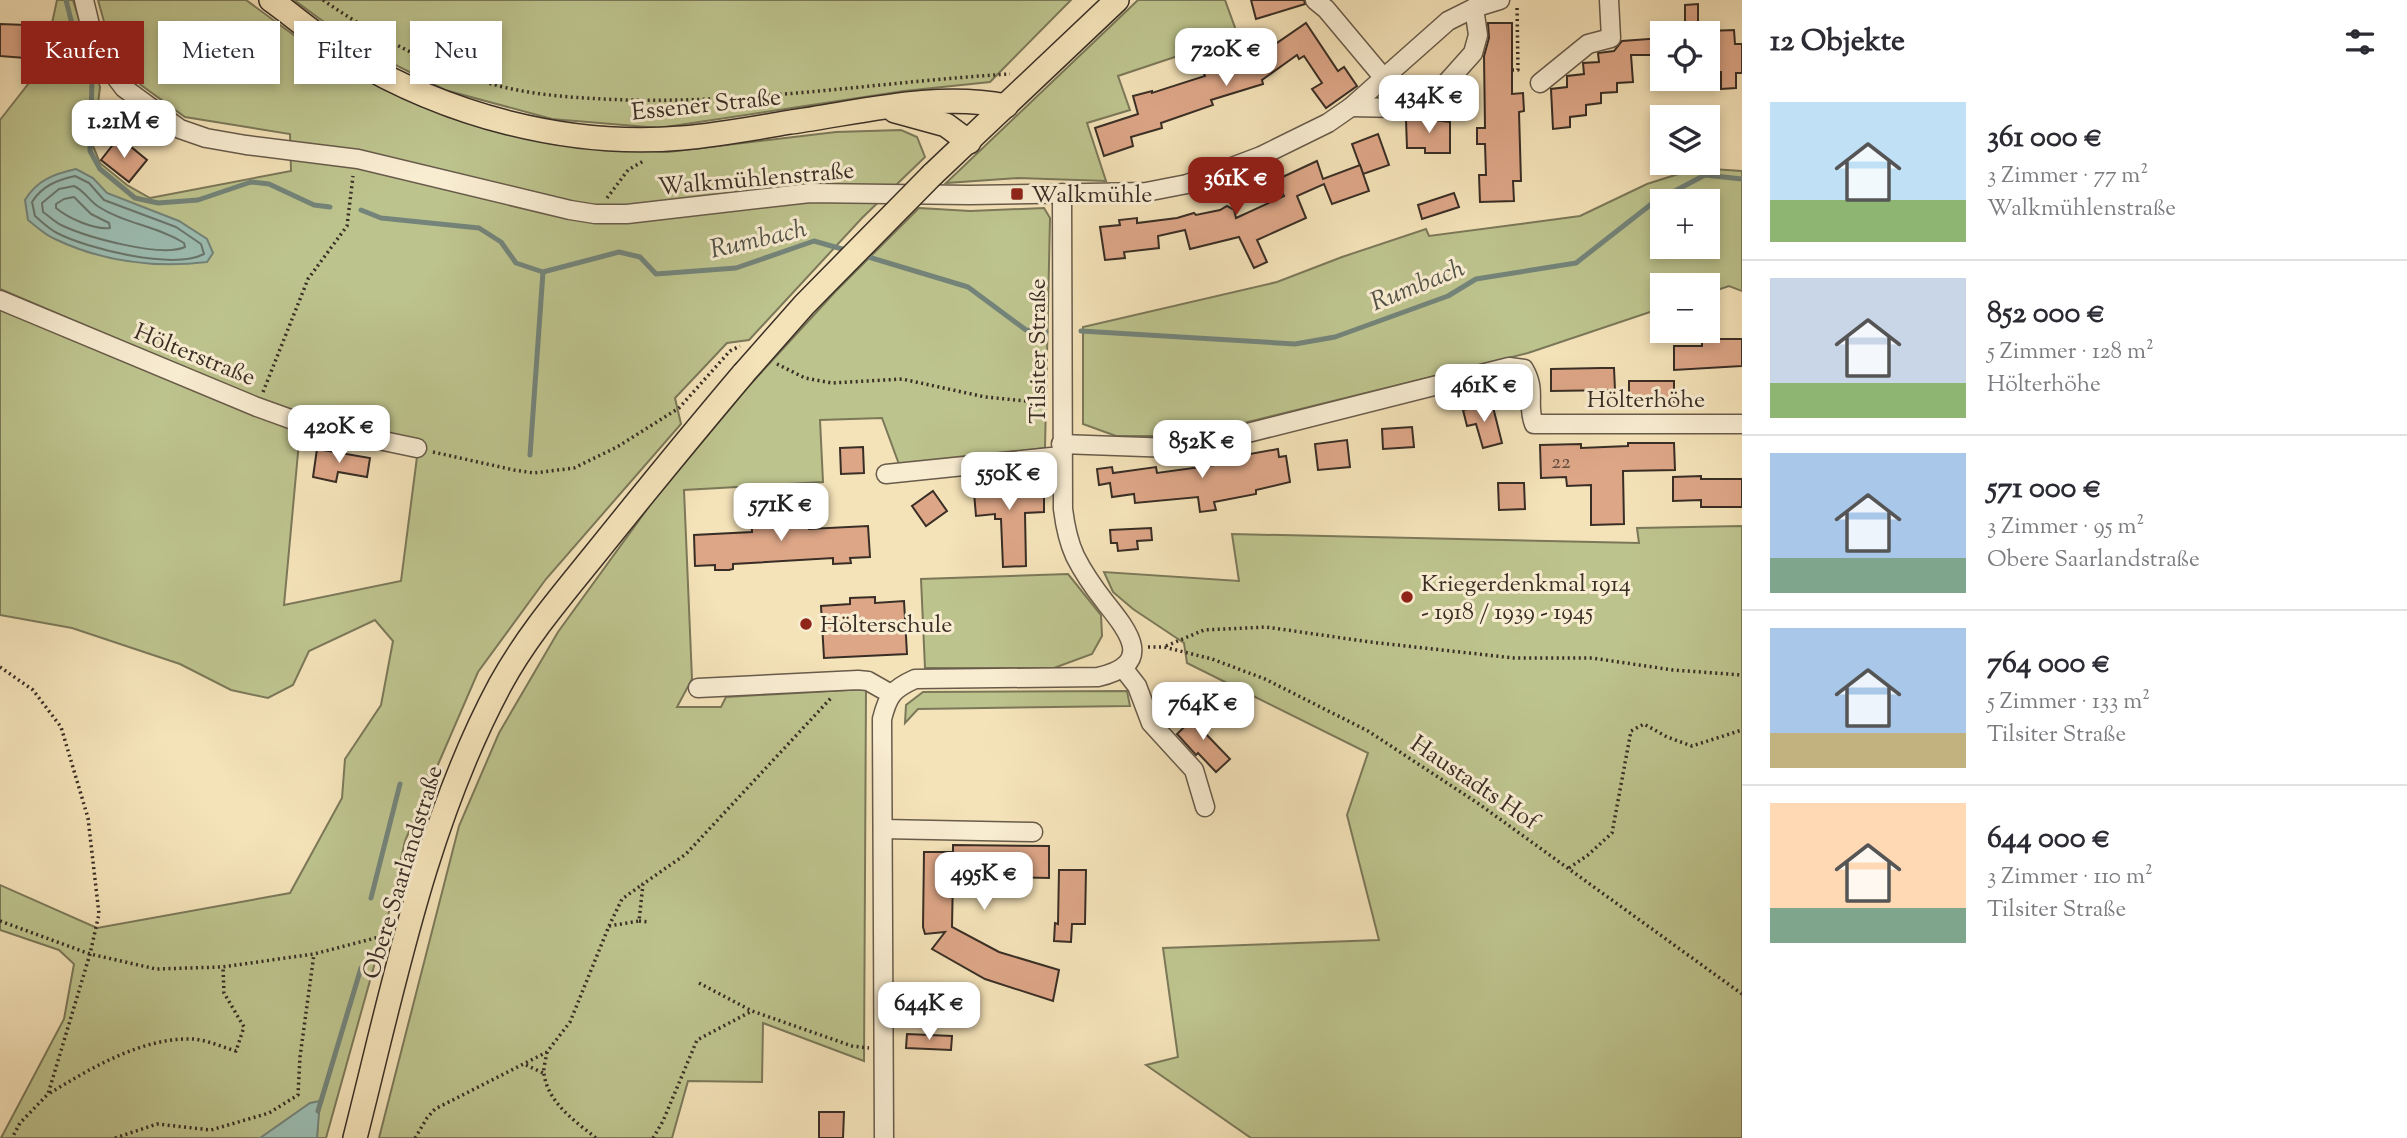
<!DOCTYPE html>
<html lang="de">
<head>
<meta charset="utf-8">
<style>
	:root { --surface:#fff; --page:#f7f7f7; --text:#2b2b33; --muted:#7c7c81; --line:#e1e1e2; --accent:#8f2418 }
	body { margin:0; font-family:"Sorts Mill Goudy",serif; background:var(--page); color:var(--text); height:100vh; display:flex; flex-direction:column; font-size:26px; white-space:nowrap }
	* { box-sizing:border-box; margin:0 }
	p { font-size:23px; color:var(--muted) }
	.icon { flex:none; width:38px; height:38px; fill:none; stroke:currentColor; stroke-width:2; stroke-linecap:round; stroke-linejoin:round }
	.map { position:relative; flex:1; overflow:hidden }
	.details { display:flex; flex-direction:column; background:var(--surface); width:665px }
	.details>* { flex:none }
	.hud { position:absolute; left:21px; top:21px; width:665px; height:63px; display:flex; gap:14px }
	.buttons { position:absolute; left:1650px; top:21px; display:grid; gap:14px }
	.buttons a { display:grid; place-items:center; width:70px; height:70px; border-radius:0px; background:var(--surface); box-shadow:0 4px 10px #0003; font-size:35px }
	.price { position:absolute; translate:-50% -60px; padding:0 16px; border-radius:14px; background:#fff; color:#222; font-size:23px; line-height:46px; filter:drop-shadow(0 2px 4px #0008) }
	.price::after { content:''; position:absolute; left:50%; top:42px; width:21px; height:16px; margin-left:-10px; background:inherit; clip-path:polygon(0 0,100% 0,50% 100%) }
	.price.on { background:var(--accent); color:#fff }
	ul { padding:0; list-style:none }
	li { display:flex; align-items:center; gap:21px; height:175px; padding:0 28px }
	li+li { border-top:2px solid var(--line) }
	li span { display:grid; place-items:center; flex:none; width:196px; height:140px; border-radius:0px; color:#555 }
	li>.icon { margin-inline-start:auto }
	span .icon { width:84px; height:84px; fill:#fffc; stroke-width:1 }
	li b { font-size:30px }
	h2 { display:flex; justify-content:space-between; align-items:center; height:84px; padding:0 28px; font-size:30px }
	.tag { padding:0 24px; border-radius:0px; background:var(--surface); box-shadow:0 4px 10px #0003; font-size:24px; line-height:63px }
	.tag.on { background:var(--accent); color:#fff }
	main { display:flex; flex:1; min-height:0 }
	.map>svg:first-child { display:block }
</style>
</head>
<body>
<main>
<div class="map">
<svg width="1742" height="1138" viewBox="0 0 1742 1138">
	<rect width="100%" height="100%" fill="#f4e2b8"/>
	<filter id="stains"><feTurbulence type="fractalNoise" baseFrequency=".00286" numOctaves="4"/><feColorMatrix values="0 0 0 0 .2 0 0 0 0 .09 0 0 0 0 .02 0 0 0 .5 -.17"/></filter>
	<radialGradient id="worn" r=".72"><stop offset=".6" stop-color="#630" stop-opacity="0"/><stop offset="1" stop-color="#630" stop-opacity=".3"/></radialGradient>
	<g fill="#bdc38d" stroke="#7b7859" stroke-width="2" fill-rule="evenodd">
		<path d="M57 0H73L100 87 93 146 100 163 127 185 150 198 291 171 290 134 185 117 141 85 120 61 106 29 98 0H246L329 61 448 117 551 144 668 152 836 132 901 130 917 137 925 157 862 218 749 340 727 343 675 398 681 424 546 579 478 672 405 841 388 916 326 1138H317L318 1113 311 1138H1L64 1019 74 964 59 950 0 930V885L97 928 290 893 342 798 345 759 381 705 393 641 375 620 309 651 293 685 268 698 231 690 180 664 72 628 0 615V305L300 431 284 605 401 581 417 457 421 442 312 423 0 289V120L43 65Z"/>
		<path d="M294 0H1071L990 82 904 91 659 128 552 119 445 90 354 44Z"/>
		<path d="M1138 0H1225L1238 36 1118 76 1130 110 1087 123 1106 181 1018 178 946 183Z"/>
		<path d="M1697 168 1742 171V291L1729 286 1708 293V285H1662V308L1528 353 1191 436H1116L1083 424V327L1277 282 1342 257 1426 229 1429 236 1580 216 1647 184ZM1662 201H1708V247H1662Z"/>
		<path d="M919 208 970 211 1044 208 1050 218 1045 448 900 467 882 418 820 420 823 482 684 490 692 679 677 707H721L726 697 866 689 864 1061 763 1023 762 1082 688 1081 672 1138H379L459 826 499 733 558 632 653 501 747 388 835 292Z"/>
		<path d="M1742 526V1138H1251L1146 1065 1178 1057 1163 948 1379 940 1347 815 1368 753 1187 663 1184 643 1133 609 1113 592 1104 572 1239 581 1232 534 1639 543 1637 528Z"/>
		<path d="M1068 574 1101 615 1102 636 1092 654 1054 668H925L921 579Z"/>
		<path d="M1127 691 1130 706 918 709 905 723 906 705 923 692Z"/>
	</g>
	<g fill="#9cbdb2" stroke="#74847a" stroke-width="2">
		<path d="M76 169 93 178 107 193 179 221 207 239 213 253 207 262C155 268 103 262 55 239 45 235 37 227 28 220L25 200C37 180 54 174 76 169Z"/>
		<path d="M320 1101 317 1138H260L310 1103Z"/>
	</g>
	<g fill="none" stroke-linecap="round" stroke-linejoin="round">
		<g stroke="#6a766c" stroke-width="2">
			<path d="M75 176 89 183 104 200 176 227 201 244 204 254C173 270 88 249 57 233 49 229 42 222 35 216L32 202C42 186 57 180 75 176Z"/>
			<path d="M74 186C85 191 89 201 99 207 125 224 158 226 184 243L185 247C161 258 86 237 61 225 55 222 49 216 43 212L42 203 59 189Z"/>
			<path d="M74 197 91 214 109 223 110 228C94 230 68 218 56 208V204L64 199Z"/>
		</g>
		<g stroke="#74847a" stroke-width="5">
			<path d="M66 0 76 40 92 80 90 151 100 169 135 198 158 203 198 200 251 182 269 184 314 205 330 207"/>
			<path d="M361 210 381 218 479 228 501 242 516 263 543 272 619 252 640 257 656 274 736 268 814 241 849 251"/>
			<path d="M862 255 968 287 1026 330 1046 332"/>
			<path d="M1081 331 1295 344 1335 337 1448 296 1476 279 1576 263 1654 202 1705 175 1742 179"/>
			<path d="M530 455 543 272"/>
			<path d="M371 898 400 784"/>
			<path d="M318 1111 361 968"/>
		</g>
	</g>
	<g fill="#dda687" stroke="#392e25" stroke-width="2">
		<path d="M1251 0H1304L1305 4 1256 19Z"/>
		<path d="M1698 4V33H1685V5Z"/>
		<path d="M1306 23 1338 71 1344 67 1357 86 1326 108 1312 89 1322 83 1304 56 1299 59 1297 55 1262 80 1263 84 1211 100 1213 105 1161 123 1162 128 1131 137 1133 146 1104 156 1095 128 1138 114 1133 96 1152 91V93L1205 76 1202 69 1253 53 1255 58Z"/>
		<path d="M1488 23H1512V94L1523 93 1524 111 1519 112 1521 181H1513L1514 201 1480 202 1479 175H1486L1485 144H1477V128H1485L1484 56 1489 38Z"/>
		<path d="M0 24 26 25 25 58 0 56Z"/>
		<path d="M1734 30 1735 44H1742V73H1736V88L1721 89V72L1708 73V31Z"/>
		<path d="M1662 38V55H1631L1633 82 1617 83V92L1601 93V103L1586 105V115L1570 117V127L1553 129 1551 89 1567 87V76L1584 74 1583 63 1599 62 1598 53 1614 51 1622 41Z"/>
		<path d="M1426 119 1450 122V153H1425V148H1407L1406 120Z"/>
		<path d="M1378 134 1389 165 1363 174 1352 144Z"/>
		<path d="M119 137 147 160 129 182 101 160Z"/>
		<path d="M1317 161 1323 179 1360 165 1369 191 1332 204 1324 184 1297 196 1306 218 1257 240 1267 262 1254 268 1239 237 1190 249 1185 230 1158 236 1159 248 1124 252 1125 258 1105 260 1100 227 1120 225 1119 220 1137 218V223L1177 218 1194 213 1196 215 1220 210 1227 206 1234 210 1236 218 1284 196 1276 180Z"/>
		<path d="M1454 193 1459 207 1422 219 1418 205Z"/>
		<path d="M1702 339H1742V366L1674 370V346H1702Z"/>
		<path d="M1602 368H1614L1615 390 1551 391V369Z"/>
		<rect x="1629" y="381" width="45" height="27"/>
		<path d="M1492 403 1502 443 1483 448 1476 424 1467 426 1463 410Z"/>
		<path d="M1412 427 1414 447 1383 449 1382 429Z"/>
		<path d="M1347 440 1350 467 1318 470 1315 444Z"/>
		<path d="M1628 443H1674L1675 470 1623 471 1624 524 1591 525V485L1567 486 1566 477 1541 478 1540 445 1581 444V448L1628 446Z"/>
		<path d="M863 447 864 473 841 474 840 448Z"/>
		<path d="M317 449 370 458 367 477 338 472 336 482 313 477Z"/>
		<path d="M1278 449 1279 457 1286 456 1290 482 1256 490V494L1214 502 1216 510 1200 512 1198 497 1135 503 1134 494 1112 497 1110 483 1099 485 1097 469 1112 467 1113 473 1156 467 1157 473 1223 464 1222 459Z"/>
		<path d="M1021 472 1023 492H1044V512L1025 513 1026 566 1003 567 1001 519H995V514L976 516 973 481 1005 478V473Z"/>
		<path d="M1701 476V479H1742V507H1701V500L1673 501V477Z"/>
		<path d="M1498 483H1524L1525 509 1499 510Z"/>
		<path d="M933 491 947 511 926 526 912 506Z"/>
		<path d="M808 511 809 529 868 526 870 557 850 558 851 563 833 564V558L733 564V569L729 570H715V565L695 566 694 535 752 532 751 514Z"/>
		<path d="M1151 528 1152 540 1137 541 1138 549 1118 551 1117 543H1111L1110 530Z"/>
		<path d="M875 597V603L904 601 907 654 824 658 821 606 850 604V598Z"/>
		<path d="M1200 712 1211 724 1203 731 1230 759 1216 772 1198 753 1196 755 1177 734Z"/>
		<path d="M953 845 1049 846V878L953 876 952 927 999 952 1059 970 1053 1001 985 979 932 949 945 932 925 934 923 927 924 852H953Z"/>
		<path d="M1059 870H1086L1085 924H1072L1071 942 1054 941 1055 923 1058 924Z"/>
		<path d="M907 1034 952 1036 951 1050 906 1048Z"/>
		<path d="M819 1112H844L843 1138H819Z"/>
	</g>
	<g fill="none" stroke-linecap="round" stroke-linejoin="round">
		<defs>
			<g id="minor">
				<path d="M84 0 91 29 108 67 124 88 180 129 206 138 246 145 358 159 570 210 595 214H627L810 193 969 195 1146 192 1187 184 1261 156 1328 123 1351 107 1448 21 1474 8 1500 0"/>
				<path d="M1315 0 1326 9 1383 77"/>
				<path d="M1540 83 1588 44 1611 38 1609 0"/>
				<path d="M1351 107 1401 108 1440 90 1473 53 1478 35 1474 8"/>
				<path d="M0 300 257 407 307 425 417 448"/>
				<path d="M1061 444 1172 448 1208 443 1509 367 1524 369C1537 391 1526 404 1534 424H1742"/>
				<path d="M886 474 1061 456"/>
				<path d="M1123 668 1137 686 1151 723 1194 770 1205 807"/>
				<path d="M698 688 858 680 868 681 891 694"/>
				<path d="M883 829 1033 832"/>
				<path d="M884 1138 882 719C888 695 893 689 915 679L1098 677C1155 664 1129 632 1105 602 1094 588 1083 572 1075 556 1068 541 1065 525 1063 509L1062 193"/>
			</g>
			<g id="major">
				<path d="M271 0C296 18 321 40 348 56 446 115 567 148 682 138 718 135 755 128 791 122 862 112 935 92 1006 106"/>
				<path d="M895 111 946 125 969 142"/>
				<path d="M932 175 1117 0"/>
				<path d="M355 1138C394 985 425 825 500 685 526 637 562 595 596 553 645 492 694 432 744 373"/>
			</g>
		</defs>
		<use href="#minor" stroke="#685b4a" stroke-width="21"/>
		<use href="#major" stroke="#392e25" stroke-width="26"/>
		<g stroke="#392e25" stroke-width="3.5" stroke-dasharray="2 3.5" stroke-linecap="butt">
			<path d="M323 0C369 32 420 60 473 78 514 93 560 97 603 99 739 106 875 82 1010 74"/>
			<path d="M1512 70H1518L1517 5"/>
			<path d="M607 198 628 170 645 160"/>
			<path d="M777 364 805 378 832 383 902 379 985 397 1047 403"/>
			<path d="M263 392 308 279 347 226 353 176"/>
			<path d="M433 452 514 470 534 473 574 468 617 447 679 408 730 351 740 346"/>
			<path d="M1166 646 1204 630 1266 627 1370 642 1514 658H1592L1673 670 1742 675"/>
			<path d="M1148 647H1164L1212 659 1265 679 1368 731 1479 804 1742 994"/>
			<path d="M0 667 33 690 61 727 88 818 99 914 90 954 48 1094 20 1123 12 1138"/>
			<path d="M1569 868 1588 855 1612 833 1631 731 1644 724 1667 737 1692 746 1742 730"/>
			<path d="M0 921 90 954 156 969 222 967 314 954 387 935"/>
			<path d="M639 921 648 922"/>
			<path d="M609 926 622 899 643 884"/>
			<path d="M699 983 752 1011 852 1046 869 1048"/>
			<path d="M547 1052C546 1059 543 1068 544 1074 548 1103 575 1121 596 1138"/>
			<path d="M526 1065 543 1073"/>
			<path d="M50 1093C91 1068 143 1037 193 1039 207 1040 222 1047 236 1051L244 1027 224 993 223 968"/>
			<path d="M115 1138 157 1124 211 1130 269 1113 298 1095 300 1057 314 954"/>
			<path d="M415 1138 427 1118 435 1109 547 1052 570 1022 609 926 639 921 643 884 686 854 831 698"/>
			<path d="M653 1138 663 1121 697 1040 752 1011"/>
		</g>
		<use href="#minor" stroke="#f8ecd1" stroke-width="18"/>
		<use href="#major" stroke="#f4e2b8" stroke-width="23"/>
		<defs>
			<path id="major-bridge" d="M744 373 804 305 932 175"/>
		</defs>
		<use href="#major-bridge" stroke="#392e25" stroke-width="26" stroke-linecap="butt"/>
		<use href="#major-bridge" stroke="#f4e2b8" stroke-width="23"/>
	</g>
	<g fill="#8f2418" stroke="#f8ecd1" stroke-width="2.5">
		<rect x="1010" y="187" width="14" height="14" rx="3.5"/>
		<circle cx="1407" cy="597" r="7"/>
		<circle cx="806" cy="624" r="7"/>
	</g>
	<g text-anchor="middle" stroke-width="6" stroke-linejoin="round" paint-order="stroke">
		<g font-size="21" fill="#624c3e">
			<text x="1561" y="468">22</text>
		</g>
		<g font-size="24" fill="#392e25" stroke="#f8ecd1">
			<text transform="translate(706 104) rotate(-6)" y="8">Essener Straße</text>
			<text transform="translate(756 178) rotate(-5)" y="8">Walkmühlenstraße</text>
			<text transform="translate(1037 351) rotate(-90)" y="8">Tilsiter Straße</text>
			<text transform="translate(195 354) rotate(22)" y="8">Hölterstraße</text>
			<text x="1646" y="407">Hölterhöhe</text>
			<text transform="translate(1475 782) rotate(34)" y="8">Haustadts Hof</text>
			<text transform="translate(402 872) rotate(-73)" y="8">Obere Saarlandstraße</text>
		</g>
		<g font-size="24" fill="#392e25" stroke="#f8ecd1" text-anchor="start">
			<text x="1031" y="202">Walkmühle</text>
			<text x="1421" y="591">Kriegerdenkmal 1914<tspan x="1421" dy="28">- 1918 / 1939 - 1945</tspan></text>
			<text x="820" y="632">Hölterschule</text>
		</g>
		<g font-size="26" font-style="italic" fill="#525248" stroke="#f8ecd1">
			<text transform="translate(758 238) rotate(-13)" y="9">Rumbach</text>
			<text transform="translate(1417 284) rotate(-22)" y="9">Rumbach</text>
		</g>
	</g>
	<rect width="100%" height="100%" filter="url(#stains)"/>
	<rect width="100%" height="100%" fill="url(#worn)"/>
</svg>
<div class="buttons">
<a><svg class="icon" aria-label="locate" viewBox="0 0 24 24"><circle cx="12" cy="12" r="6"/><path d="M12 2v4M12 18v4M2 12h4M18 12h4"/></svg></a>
<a><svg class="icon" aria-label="layers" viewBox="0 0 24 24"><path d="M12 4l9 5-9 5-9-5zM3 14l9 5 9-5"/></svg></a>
<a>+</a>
<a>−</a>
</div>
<b class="price" style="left:1226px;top:88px">720K €</b>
<b class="price" style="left:1429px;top:135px">434K €</b>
<b class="price" style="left:124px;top:160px">1.21M €</b>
<b class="price on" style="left:1236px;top:217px">361K €</b>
<b class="price" style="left:1484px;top:424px">461K €</b>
<b class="price" style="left:339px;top:465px">420K €</b>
<b class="price" style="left:1202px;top:480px">852K €</b>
<b class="price" style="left:1009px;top:512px">550K €</b>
<b class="price" style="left:781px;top:543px">571K €</b>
<b class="price" style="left:1203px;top:742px">764K €</b>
<b class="price" style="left:984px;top:912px">495K €</b>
<b class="price" style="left:929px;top:1042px">644K €</b>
<div class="hud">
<a class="tag on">Kaufen</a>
<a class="tag">Mieten</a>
<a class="tag">Filter</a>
<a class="tag">Neu</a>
</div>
</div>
<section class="details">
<h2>12 Objekte<svg class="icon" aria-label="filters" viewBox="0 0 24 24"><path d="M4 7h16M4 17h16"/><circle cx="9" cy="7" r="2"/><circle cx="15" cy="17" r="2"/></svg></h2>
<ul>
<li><span style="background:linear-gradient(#bfe0f5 70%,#8fb573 0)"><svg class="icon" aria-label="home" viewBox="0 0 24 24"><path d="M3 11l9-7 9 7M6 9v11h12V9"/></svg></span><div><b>361 000 €</b><p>3 Zimmer · 77 m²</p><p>Walkmühlenstraße</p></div></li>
<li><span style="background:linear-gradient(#c9d6e8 75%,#8fb573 0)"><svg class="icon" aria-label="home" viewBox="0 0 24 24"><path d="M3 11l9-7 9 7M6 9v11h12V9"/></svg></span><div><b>852 000 €</b><p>5 Zimmer · 128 m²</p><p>Hölterhöhe</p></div></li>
<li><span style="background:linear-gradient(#a9c7e8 75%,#7fa58c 0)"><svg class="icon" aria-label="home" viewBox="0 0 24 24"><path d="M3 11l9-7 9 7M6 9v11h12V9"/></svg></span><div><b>571 000 €</b><p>3 Zimmer · 95 m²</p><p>Obere Saarlandstraße</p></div></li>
<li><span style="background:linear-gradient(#a9c7e8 75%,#c2b280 0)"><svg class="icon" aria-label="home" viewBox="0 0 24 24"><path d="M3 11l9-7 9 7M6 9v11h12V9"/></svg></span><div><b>764 000 €</b><p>5 Zimmer · 133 m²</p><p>Tilsiter Straße</p></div></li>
<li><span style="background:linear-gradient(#ffd9b3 75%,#7fa58c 0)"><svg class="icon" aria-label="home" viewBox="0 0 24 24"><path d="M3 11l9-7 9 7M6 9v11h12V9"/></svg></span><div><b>644 000 €</b><p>3 Zimmer · 110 m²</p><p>Tilsiter Straße</p></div></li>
</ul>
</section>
</main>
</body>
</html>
